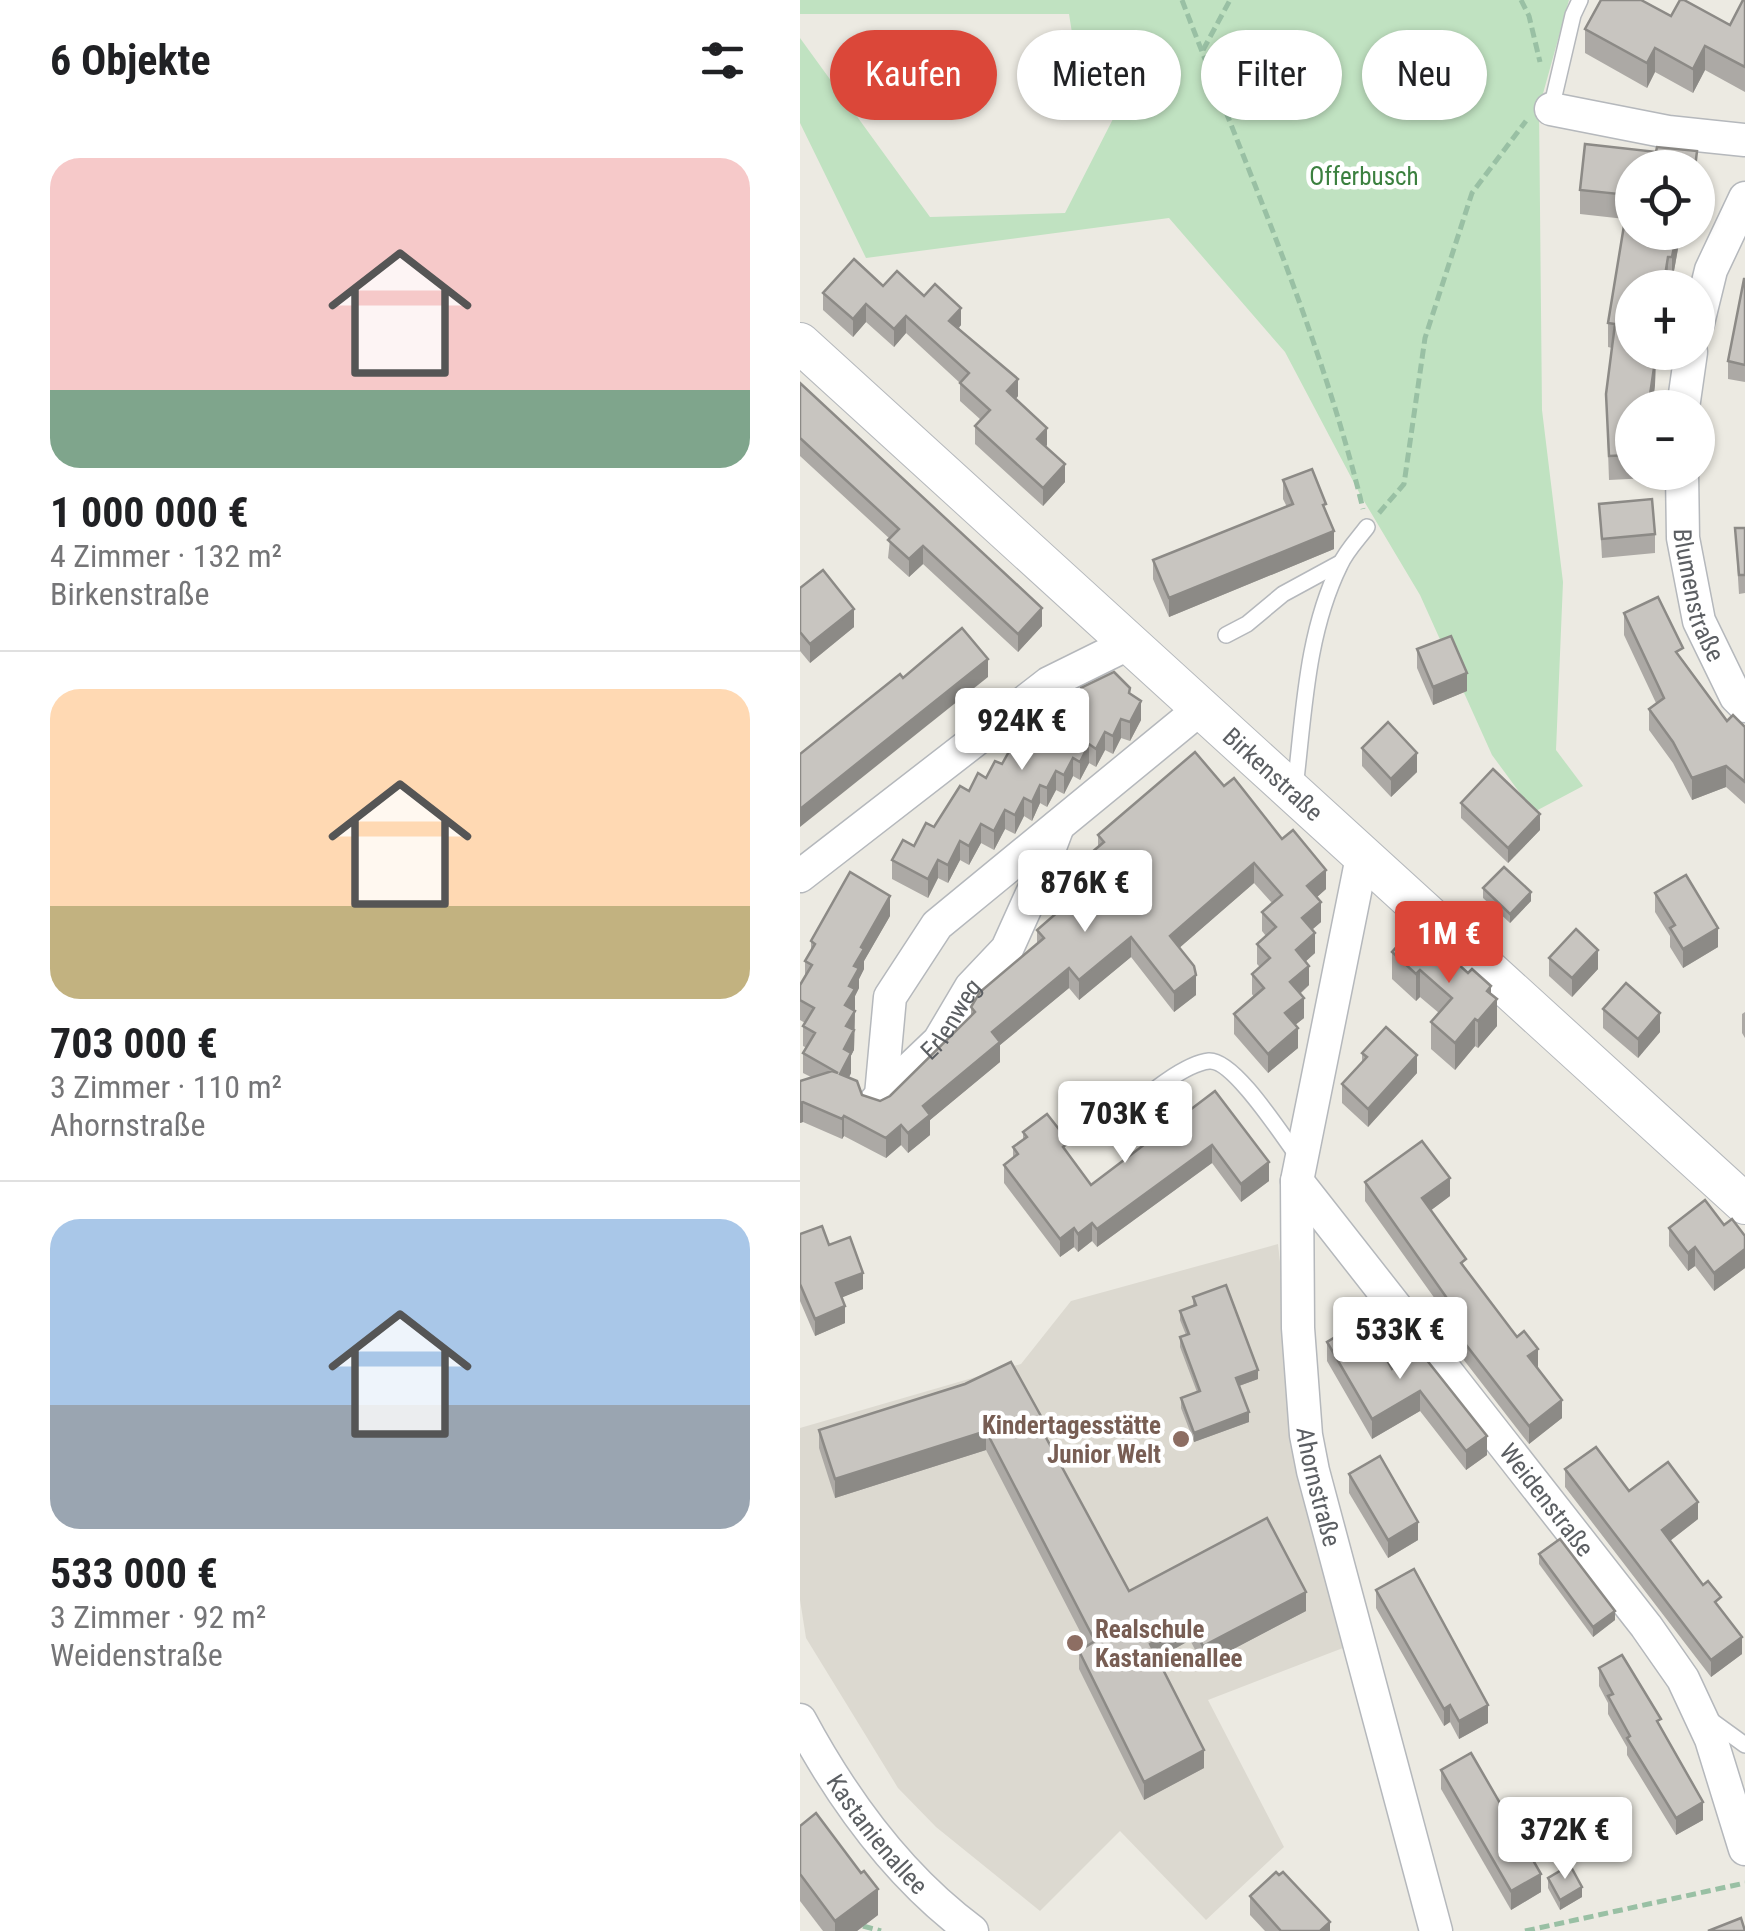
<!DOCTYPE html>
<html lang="de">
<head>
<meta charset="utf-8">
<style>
	:root { --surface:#fff; --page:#f6f6f6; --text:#202124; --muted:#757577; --line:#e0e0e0; --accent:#db4739 }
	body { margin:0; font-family:"Roboto Condensed",sans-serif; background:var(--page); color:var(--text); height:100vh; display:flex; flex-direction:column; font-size:38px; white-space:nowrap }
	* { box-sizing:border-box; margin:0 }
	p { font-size:32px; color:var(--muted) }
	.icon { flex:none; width:55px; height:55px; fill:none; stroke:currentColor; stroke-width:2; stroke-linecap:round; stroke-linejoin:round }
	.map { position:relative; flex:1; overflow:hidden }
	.details { display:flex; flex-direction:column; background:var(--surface); width:800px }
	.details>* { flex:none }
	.hud { position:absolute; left:30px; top:30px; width:765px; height:90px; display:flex; gap:20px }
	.controls { position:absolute; left:815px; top:150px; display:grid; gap:20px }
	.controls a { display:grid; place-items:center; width:100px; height:100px; border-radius:50%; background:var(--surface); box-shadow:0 2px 8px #0004; font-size:50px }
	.price { position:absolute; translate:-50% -85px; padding:0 22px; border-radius:10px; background:#fff; color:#222; font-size:32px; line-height:65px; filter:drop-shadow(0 2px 5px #0008) }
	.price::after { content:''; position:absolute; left:50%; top:60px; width:30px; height:22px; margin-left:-15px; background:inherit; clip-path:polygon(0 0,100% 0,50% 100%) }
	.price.on { background:var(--accent); color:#fff }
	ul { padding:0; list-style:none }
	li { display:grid; align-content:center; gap:20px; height:530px; padding:0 50px }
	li+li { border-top:2px solid var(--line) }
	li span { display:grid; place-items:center; height:310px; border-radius:30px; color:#555 }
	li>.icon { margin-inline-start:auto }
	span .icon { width:180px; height:180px; fill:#fffc; stroke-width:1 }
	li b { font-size:42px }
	h2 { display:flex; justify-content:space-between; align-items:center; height:120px; padding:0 50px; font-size:42px }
	.chip { padding:0 35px; border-radius:45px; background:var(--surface); box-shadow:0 2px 8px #0004; font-size:35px; line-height:90px }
	.chip.on { background:var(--accent); color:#fff }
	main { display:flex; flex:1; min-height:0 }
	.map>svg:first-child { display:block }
</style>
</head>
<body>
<main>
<section class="details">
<h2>6 Objekte<svg class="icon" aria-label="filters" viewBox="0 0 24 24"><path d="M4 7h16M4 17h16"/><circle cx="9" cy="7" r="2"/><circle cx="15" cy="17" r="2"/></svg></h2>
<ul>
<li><span style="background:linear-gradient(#f6c9c9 75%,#7fa58c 0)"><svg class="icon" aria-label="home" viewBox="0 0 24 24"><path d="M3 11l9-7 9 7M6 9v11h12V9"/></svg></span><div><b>1 000 000 €</b><p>4 Zimmer · 132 m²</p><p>Birkenstraße</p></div></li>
<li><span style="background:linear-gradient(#ffd9b3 70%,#c2b280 0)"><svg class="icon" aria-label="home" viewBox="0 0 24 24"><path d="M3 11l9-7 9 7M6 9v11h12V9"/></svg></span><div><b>703 000 €</b><p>3 Zimmer · 110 m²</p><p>Ahornstraße</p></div></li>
<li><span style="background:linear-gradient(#a9c7e8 60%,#9aa5b1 0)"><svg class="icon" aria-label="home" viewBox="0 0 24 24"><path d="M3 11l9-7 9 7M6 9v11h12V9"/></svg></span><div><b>533 000 €</b><p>3 Zimmer · 92 m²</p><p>Weidenstraße</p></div></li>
</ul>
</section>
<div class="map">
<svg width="945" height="1931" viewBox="0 0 945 1931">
	<rect width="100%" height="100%" fill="#eceae2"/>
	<path fill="#dcd9d0" d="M478 1244 508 1513 543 1648 408 1700 484 1847 406 1920 320 1831 240 1911 136 1827 98 1788 6 1638 0 1600V1428L221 1364 271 1301Z"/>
	<path fill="#c0e2c1" d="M0 0H769L739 108 742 410 763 582 756 750 783 786 734 812 692 755 620 595 561 496 485 352 369 218 66 258 0 123V38L130 217 265 213 315 115 272 33 269 14H0Z"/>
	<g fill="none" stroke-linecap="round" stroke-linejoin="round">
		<defs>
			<g id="service">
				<path d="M751 109 773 15 780 0"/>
				<path d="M426 635 447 624 483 594 540 563"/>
				<path d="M495 788C504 714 506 634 540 565 546 551 558 539 567 527"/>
				<path d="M304 1130C329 1111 379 1064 409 1061 434 1059 483 1137 499 1158"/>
				<path d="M912 1721 945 1745"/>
			</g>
			<g id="minor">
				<path d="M751 109 868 132 945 140"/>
				<path d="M898 323 911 270 945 198"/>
				<path d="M883 408 891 352"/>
				<path id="s1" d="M882 472 883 538 899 621 936 697 945 706"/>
				<path id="s2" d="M562 857 497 1181 498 1328 506 1435 513 1471 636 1931"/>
				<path d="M0 876 249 683 328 644"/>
				<path d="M81 1095 90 997 137 925 400 709"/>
				<path id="s3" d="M76 1101 139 1041 171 987 207 949 235 887 258 826"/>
				<path id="s4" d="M497 1181 846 1626 883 1679 911 1739 945 1849"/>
				<path id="s5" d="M0 1720C43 1800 99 1877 172 1931"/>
			</g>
			<g id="tertiary">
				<path id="s6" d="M0 343 945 1204"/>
			</g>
		</defs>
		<use href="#service" stroke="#b5b8bc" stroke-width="18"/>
		<use href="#minor" stroke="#b5b8bc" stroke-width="35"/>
		<use href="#tertiary" stroke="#b5b8bc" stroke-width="42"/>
		<g stroke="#99c0a4" stroke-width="5" stroke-dasharray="10 5" stroke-linecap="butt">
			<path d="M382 0C446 167 521 335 563 509"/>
			<path d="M721 0 729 16 740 62"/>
			<path d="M403 50 430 0"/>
			<path d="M579 513 604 484 625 338 672 193 726 121"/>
			<path d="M63 1926 81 1931"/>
			<path d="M725 1931 945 1883"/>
		</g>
		<use href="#service" stroke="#fff" stroke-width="15"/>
		<use href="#minor" stroke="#fff" stroke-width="32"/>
		<use href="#tertiary" stroke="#fff" stroke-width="40"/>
	</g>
	<g fill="#aca9a5">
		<path d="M945 0V92L905 70 893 93 855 72 847 88 785 53V29L871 16 930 25Z"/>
		<path d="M785 144 856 152 857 147 897 151V168H832V232H881L872 282 868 281 867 288H832V352H856L855 385 852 408H832V472H849V478L809 480 806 394 812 348 808 347V323L825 219 780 214V190Z"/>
		<path d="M945 279V382L928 379V361Z"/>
		<path d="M83 286 124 296 161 325 159 328 218 396 216 399 247 445 246 447 265 482 243 506 175 444V426L181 420 160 401V383L106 333 94 347 66 322 53 337 23 310V293Z"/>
		<path d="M0 383 242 626 218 652 123 564 109 577 88 558 90 539 0 456Z"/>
		<path d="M483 480 526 512 534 549 369 617 353 579V560L487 507 483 499Z"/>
		<path d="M799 504 855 534V553L802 558Z"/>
		<path d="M935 528H945V593L939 594Z"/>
		<path d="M0 588 54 627 10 663 0 651Z"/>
		<path d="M824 613 883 660 927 721 945 727V804L926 787 892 800 873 763 849 730V709L856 703 824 635Z"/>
		<path d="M617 649 667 691 633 705 617 668Z"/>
		<path d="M330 694 341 720 330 741 321 738 313 754 305 750 296 767 289 763 280 780 273 776 264 794 256 790 247 807 240 803 232 821 224 816 215 834 205 829 194 850 181 843 169 865 160 860 148 883 138 878 128 898 92 879V860L114 846 169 791 268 712Z"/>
		<path d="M562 748 617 772 591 797 562 766Z"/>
		<path d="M424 786 482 839 526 889 517 897 521 922 512 930 515 953 506 961 509 985 500 994 504 1018 495 1025 498 1048 468 1073 434 1034V1014L454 997 452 994V974L460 967 457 964V944L466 936 462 931V912L472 903 454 883 379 948 396 995 374 1012 331 957 279 1000 269 988 200 1045V1062L130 1120V1135L108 1153 101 1145 86 1158 44 1136 42 1139 3 1122 0 1123V1081L11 1077 3 1073V1053L7 1048 3 1046V1026L5 1023 0 1020V985L5 976V961L11 951V941L90 916 64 961V969L59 979V988L55 996 54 1050 51 1055V1073L49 1078 62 1095 80 1101 90 1096 171 1016V1007L237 944V930L266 906 260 899V879L298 847V835Z"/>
		<path d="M661 803 740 830 708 863 661 818Z"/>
		<path d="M683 888 731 901 710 923 683 898Z"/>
		<path d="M855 893 918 947 883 968 870 947V936L855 912Z"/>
		<path d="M592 952 631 953 691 994 697 1026 678 1048 675 1046 655 1070 631 1049V1022L639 1013 620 997 616 1001 592 979Z"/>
		<path d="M749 958 798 969 772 997 749 976Z"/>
		<path d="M803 1009 860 1032 838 1058 803 1028Z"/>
		<path d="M945 1012V1038L942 1033V1014Z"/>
		<path d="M562 1053 617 1073 568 1127 542 1103V1084L562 1062Z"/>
		<path d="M415 1091 469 1181 441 1202 412 1163 297 1247 292 1241 278 1252 274 1247 260 1257 204 1183V1165L213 1158V1147L223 1139V1132L269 1155 291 1185Z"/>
		<path d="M565 1182 650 1196 631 1210 666 1269 738 1367 762 1418 729 1444 646 1337V1319L648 1317 565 1201Z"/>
		<path d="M924 1225 945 1236V1268L914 1291 895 1266 888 1271 869 1246V1228Z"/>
		<path d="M0 1234 29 1245 63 1289 42 1297 45 1323 15 1336 0 1301Z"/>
		<path d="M393 1297 458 1379 439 1386 449 1422 394 1442 381 1408V1398L397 1392 380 1347V1337L386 1335 380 1320V1311L393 1306Z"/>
		<path d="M527 1342 592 1369 618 1349 687 1455 666 1470 620 1411 572 1439 527 1361Z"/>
		<path d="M19 1430H242L329 1591 506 1611 403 1665 390 1640 357 1659 404 1768 344 1800 279 1669V1651L287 1645 186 1450 35 1498 19 1448Z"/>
		<path d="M765 1469 898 1519 870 1541 921 1609 942 1654 911 1677 765 1487Z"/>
		<path d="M549 1474 618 1540 588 1558 549 1493Z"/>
		<path d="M739 1554 815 1620 793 1637 739 1564Z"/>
		<path d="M576 1590 688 1723 659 1739 650 1722 644 1726 576 1608Z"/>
		<path d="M799 1668 861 1727 903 1820 876 1835 827 1755V1747L808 1714V1703L799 1686Z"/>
		<path d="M641 1770 741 1892 711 1910 641 1789Z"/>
		<path d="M0 1826 78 1915 57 1931H23L0 1901Z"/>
		<path d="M479 1875 530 1931H465L450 1915V1896Z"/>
		<path d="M748 1878 782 1897 760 1910 748 1888Z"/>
	</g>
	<g fill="#8c8a86">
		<path d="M905 46V70L893 93V69Z"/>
		<path d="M855 48V72L847 88V63Z"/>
		<path d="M877 232H881L872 282V257Z"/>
		<path d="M868 257 867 288H863Z"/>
		<path d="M66 304V322L53 337V319Z"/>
		<path d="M161 308V325L149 338V321Z"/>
		<path d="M106 316V333L94 347V329Z"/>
		<path d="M852 352H856L855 385 852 408H848Z"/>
		<path d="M218 379V396L207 409V391Z"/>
		<path d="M247 428V445L237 456V439Z"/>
		<path d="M265 464V482L243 506V488Z"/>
		<path d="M534 531V549L369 617V598Z"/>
		<path d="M123 546V564L109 577V559Z"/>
		<path d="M242 608V626L218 652V634Z"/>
		<path d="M54 609V627L10 663V644Z"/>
		<path d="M188 659V677L0 827V809Z"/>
		<path d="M667 673V691L633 705V687Z"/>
		<path d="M341 701V720L330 741V722Z"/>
		<path d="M321 719V738L313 754V736Z"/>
		<path d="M305 732V750L296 767V749Z"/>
		<path d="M289 744V763L280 780V762Z"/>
		<path d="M617 753V772L591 797V779Z"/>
		<path d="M273 758V776L264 794V775Z"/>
		<path d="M926 766V787L892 800V778Z"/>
		<path d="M256 771V790L247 807V788Z"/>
		<path d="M240 785V803L232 821V802Z"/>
		<path d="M224 798V816L215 834V815Z"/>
		<path d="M205 810V829L194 850V831Z"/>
		<path d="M740 814V830L708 863V848Z"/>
		<path d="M181 824V843L169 865V846Z"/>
		<path d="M160 841V860L148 883V865Z"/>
		<path d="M138 860V878L128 898V879Z"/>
		<path d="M454 863V883L370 956V936Z"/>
		<path d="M526 870V889L507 906V886Z"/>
		<path d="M731 892V901L710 923V914Z"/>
		<path d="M90 896V916L64 961V969L59 979V988L55 996V1009L45 1025V1005L54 966 61 947Z"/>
		<path d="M521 902V922L502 938V918Z"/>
		<path d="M918 928V947L883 968V949Z"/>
		<path d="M515 933V953L496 970V950Z"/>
		<path d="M331 937V957L279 1000V980Z"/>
		<path d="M798 950V969L772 997V978Z"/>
		<path d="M509 966V985L490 1002V982Z"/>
		<path d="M269 968V988L200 1045V1062L130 1120V1135L108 1153V1133L123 1106 192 1032Z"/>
		<path d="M620 970V997L616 1001V974Z"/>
		<path d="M396 975V995L374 1012V992Z"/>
		<path d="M691 986V1006L697 999V1026L678 1048V1021L687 991Z"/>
		<path d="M504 998V1018L485 1033V1013Z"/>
		<path d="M55 1011 54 1050 51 1055V1073L40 1094V1074L46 1026Z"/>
		<path d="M860 1013V1032L838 1058V1039Z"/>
		<path d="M675 1019V1046L655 1070V1043Z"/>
		<path d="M498 1028V1048L468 1073V1054Z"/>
		<path d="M617 1055V1073L568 1127V1109Z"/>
		<path d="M3 1102V1122L0 1123V1103Z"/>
		<path d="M44 1116V1136L42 1139V1119Z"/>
		<path d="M101 1125V1145L86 1158V1138Z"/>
		<path d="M412 1145V1163L297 1247V1229Z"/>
		<path d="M469 1162V1181L441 1202V1184Z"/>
		<path d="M650 1178V1196L622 1217V1198Z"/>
		<path d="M292 1223V1241L278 1252V1234Z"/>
		<path d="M274 1228V1247L260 1257V1239Z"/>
		<path d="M895 1247V1266L888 1271V1253Z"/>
		<path d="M945 1249V1268L914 1291V1273Z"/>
		<path d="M63 1273V1289L36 1300V1283Z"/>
		<path d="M45 1306V1323L15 1336V1319Z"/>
		<path d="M738 1349V1367L728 1375V1356Z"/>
		<path d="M458 1370V1379L436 1387V1378Z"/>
		<path d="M620 1391V1411L572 1439V1419Z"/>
		<path d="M762 1400V1418L729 1444V1426Z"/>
		<path d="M449 1412V1422L394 1442V1433Z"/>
		<path d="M186 1431V1450L35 1498V1479Z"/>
		<path d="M687 1436V1455L666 1470V1451Z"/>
		<path d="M898 1502V1519L862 1547V1530Z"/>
		<path d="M618 1522V1540L588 1558V1540Z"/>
		<path d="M506 1592V1611L403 1665V1646Z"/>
		<path d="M815 1611V1620L793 1637V1627Z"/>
		<path d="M390 1622V1640L350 1663V1644Z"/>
		<path d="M942 1637V1654L911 1677V1660Z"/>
		<path d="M650 1705V1722L644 1726V1709Z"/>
		<path d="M688 1705V1723L659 1739V1721Z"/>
		<path d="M404 1750V1768L344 1800V1782Z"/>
		<path d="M903 1802V1820L876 1835V1818Z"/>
		<path d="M741 1874V1892L711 1910V1891Z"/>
		<path d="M782 1887V1897L760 1910V1900Z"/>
		<path d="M78 1889V1915L57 1931H35V1921Z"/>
		<path d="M530 1922V1931H520Z"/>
	</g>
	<g fill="#c8c5c0" stroke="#8c8a86" stroke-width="2.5">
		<path d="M801 0H841L871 16 880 0H884L930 25 943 0H945V67L905 46 893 69 855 48 847 63 785 29Z"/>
		<path d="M785 144 856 152 857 147 897 151 895 168H832V232H877L872 257H868L863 288H832V352H852L851 360 855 361 848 408H832V455L809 456 806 394 815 324 808 323 829 195 780 190Z"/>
		<path d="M54 259 83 286 97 271 124 296 135 284 161 308 149 321 218 379 207 391 247 428 237 439 265 464 243 488 175 426 190 410 160 383 169 373 106 316 94 329 66 304 53 319 23 293Z"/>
		<path d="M944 279H945V365L928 361Z"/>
		<path d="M0 383 242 608 218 634 123 546 109 559 88 540 99 529 0 438Z"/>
		<path d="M512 469 526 504 523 505 534 531 369 598 353 560 493 504 483 480Z"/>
		<path d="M852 499 855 534 802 539 799 504Z"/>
		<path d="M935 528H945V575H939Z"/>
		<path d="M23 570 54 609 10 644 0 632V588Z"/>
		<path d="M858 597 883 648 876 652 927 721 933 715 945 727V782L926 766 892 778 873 742 849 709 864 698 824 613Z"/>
		<path d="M162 628 188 659 0 809V754L100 674 103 678Z"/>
		<path d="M651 636 667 673 633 687 617 649Z"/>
		<path d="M314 672 330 688 329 693 341 701 330 722 321 719 313 736 305 732 296 749 289 744 280 762 273 758 264 775 256 771 247 788 240 785 232 802 224 798 215 815 205 810 194 831 181 824 169 846 160 841 148 865 138 860 128 879 92 860 103 840 114 846 126 823 134 827 160 786 169 791 178 773 186 778 195 761 202 764 211 748 219 752 228 734 235 738 244 721 252 725 261 708 268 712 281 688Z"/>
		<path d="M588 722 617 753 591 779 562 748Z"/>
		<path d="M395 752 424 786 434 778 482 839 493 830 526 870 507 886 521 902 502 918 515 933 496 950 509 966 490 982 504 998 485 1013 498 1028 468 1054 434 1014 464 988 452 974 470 958 457 944 476 927 462 912 482 895 454 863 370 936 394 966 396 975 374 992 331 937 279 980 269 968 192 1032 200 1042 123 1106 130 1115 108 1133 101 1125 86 1138 44 1116 42 1119 3 1102 0 1103V1081L32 1071 38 1073 3 1053 15 1033 3 1026 14 1008 0 1000V985L12 965 5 961 15 944 11 941 50 872 90 896 61 947 64 949 54 966 59 968 49 986 55 989 45 1005 55 1011 46 1026 54 1030 44 1049 51 1053 40 1074 57 1081 62 1095 80 1101 90 1096 175 1012 171 1007 180 992 244 938 237 930 275 897 260 879 304 842 298 835Z"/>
		<path d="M693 769 740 814 708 848 661 803Z"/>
		<path d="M704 867 731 892 710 914 683 888Z"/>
		<path d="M886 875 918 928 883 949 870 928 875 925 855 893Z"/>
		<path d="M776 929 798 950 772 978 749 958Z"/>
		<path d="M609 933 631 953 638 946 668 973 672 969 691 986 687 991 697 999 678 1021 675 1019 655 1043 631 1022 652 998 620 970 616 974 592 952Z"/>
		<path d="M826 983 860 1013 838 1039 803 1009Z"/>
		<path d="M586 1027 617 1055 568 1109 542 1084 567 1057 562 1053Z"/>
		<path d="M415 1091 469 1162 441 1184 412 1145 297 1229 292 1223 278 1234 274 1228 260 1239 204 1165 218 1154 213 1147 227 1137 223 1132 247 1114 269 1142 263 1147 291 1185Z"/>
		<path d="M622 1141 650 1178 622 1198 666 1259 661 1263 717 1337 724 1331 738 1349 728 1356 762 1400 729 1426 646 1319 656 1311 565 1182Z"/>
		<path d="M905 1200 924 1225 932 1219 945 1236V1249L914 1273 895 1247 888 1253 869 1228Z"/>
		<path d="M22 1226 29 1245 50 1237 63 1273 36 1283 45 1306 15 1319 0 1284V1234Z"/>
		<path d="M426 1285 458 1370 436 1378 449 1412 394 1433 381 1398 400 1391 380 1337 389 1334 380 1311 396 1305 393 1297Z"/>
		<path d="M564 1320 592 1369 618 1349 687 1436 666 1451 620 1391 572 1419 527 1342Z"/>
		<path d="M211 1362 242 1418 237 1421 329 1591 467 1518 506 1592 403 1646 390 1622 350 1644 404 1750 344 1782 279 1651 295 1641 186 1431 35 1479 19 1430 165 1384Z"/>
		<path d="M796 1447 829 1491 868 1462 898 1502 862 1530 903 1585 908 1581 921 1597 915 1602 942 1637 911 1660 765 1469Z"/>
		<path d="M580 1456 618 1522 588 1540 549 1474Z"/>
		<path d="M760 1539 815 1611 793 1627 739 1554Z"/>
		<path d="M614 1569 688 1705 659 1721 650 1705 644 1709 576 1590Z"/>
		<path d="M822 1655 861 1719 857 1721 903 1802 876 1818 827 1738 830 1736 808 1696 813 1694 799 1668Z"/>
		<path d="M671 1753 741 1874 711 1891 641 1770Z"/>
		<path d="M16 1813 61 1873 64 1871 78 1889 35 1921 0 1874V1826Z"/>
		<path d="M770 1865 782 1887 760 1900 748 1878Z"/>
		<path d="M476 1872 479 1875 483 1872 530 1922 520 1931H481L450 1896Z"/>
		<path d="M941 1918 945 1931H908Z"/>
	</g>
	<g fill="#8d6e63" stroke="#fff" stroke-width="4">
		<circle cx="381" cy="1439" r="10"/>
		<circle cx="275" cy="1643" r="10"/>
	</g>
	<g text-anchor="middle" stroke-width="9" stroke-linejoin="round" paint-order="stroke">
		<g font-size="25" fill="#3b803f" stroke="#fff">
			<text x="564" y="185">Offerbusch</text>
		</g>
		<g font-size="25" fill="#5b5e62" stroke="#fff">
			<text dy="9" stroke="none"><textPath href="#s1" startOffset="125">Blumenstraße</textPath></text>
			<text dy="9" stroke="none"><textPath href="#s6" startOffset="640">Birkenstraße</textPath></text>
			<text dy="9" stroke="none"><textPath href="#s3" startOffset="112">Erlenweg</textPath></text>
			<text dy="9" stroke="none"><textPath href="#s2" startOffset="638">Ahornstraße</textPath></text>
			<text dy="9" stroke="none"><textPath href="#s4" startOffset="405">Weidenstraße</textPath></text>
			<text dy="9" stroke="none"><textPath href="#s5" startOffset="138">Kastanienallee</textPath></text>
		</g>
		<g font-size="25" font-weight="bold" fill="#785e54" stroke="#fff" text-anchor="end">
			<text x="361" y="1434">Kindertagesstätte<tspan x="361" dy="29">Junior Welt</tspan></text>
			<text x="295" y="1638" text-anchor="start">Realschule<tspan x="295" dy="29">Kastanienallee</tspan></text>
		</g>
	</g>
</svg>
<div class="controls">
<a><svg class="icon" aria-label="locate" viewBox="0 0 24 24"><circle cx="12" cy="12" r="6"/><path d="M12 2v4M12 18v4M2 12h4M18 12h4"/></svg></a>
<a>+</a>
<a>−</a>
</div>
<b class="price" style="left:222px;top:773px">924K €</b>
<b class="price" style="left:285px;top:935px">876K €</b>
<b class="price on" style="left:649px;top:986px">1M €</b>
<b class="price" style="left:325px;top:1166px">703K €</b>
<b class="price" style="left:600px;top:1382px">533K €</b>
<b class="price" style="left:765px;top:1882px">372K €</b>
<div class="hud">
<a class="chip on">Kaufen</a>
<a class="chip">Mieten</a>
<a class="chip">Filter</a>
<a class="chip">Neu</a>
</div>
</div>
</main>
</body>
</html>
